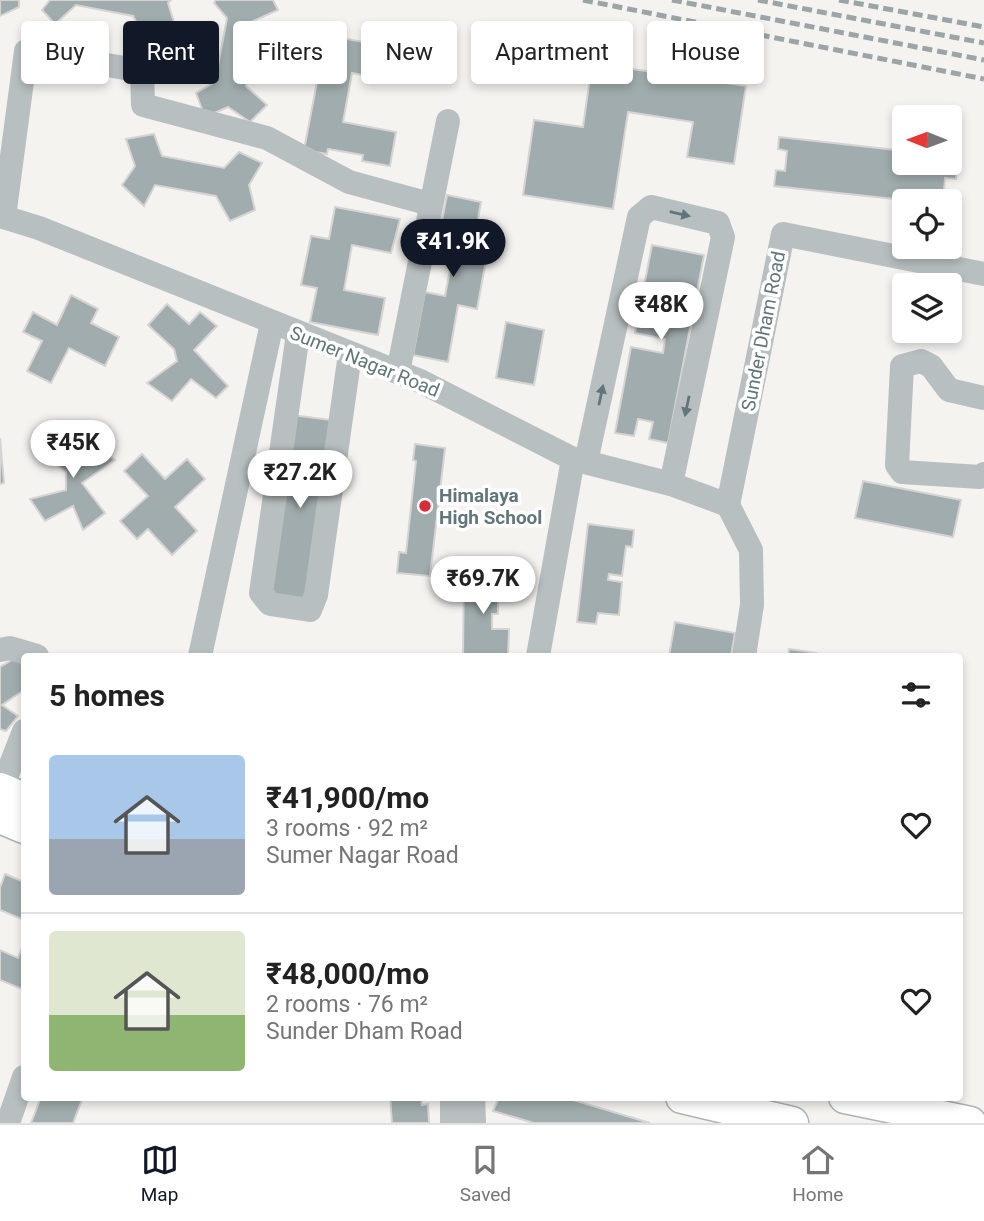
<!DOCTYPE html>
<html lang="en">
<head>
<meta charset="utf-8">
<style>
	:root { --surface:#fff; --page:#f2f2f2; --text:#222; --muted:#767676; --line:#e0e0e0; --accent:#111827 }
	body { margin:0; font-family:Roboto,sans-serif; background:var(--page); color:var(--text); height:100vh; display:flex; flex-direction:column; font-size:26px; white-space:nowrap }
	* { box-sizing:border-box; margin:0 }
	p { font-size:23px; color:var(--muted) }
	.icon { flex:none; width:38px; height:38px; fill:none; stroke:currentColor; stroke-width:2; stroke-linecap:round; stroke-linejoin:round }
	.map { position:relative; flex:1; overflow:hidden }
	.details { position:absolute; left:21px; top:653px; width:942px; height:448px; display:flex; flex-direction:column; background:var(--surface); border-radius:7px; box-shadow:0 4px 10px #0003 }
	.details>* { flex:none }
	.top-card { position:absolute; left:21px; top:21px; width:943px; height:63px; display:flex; gap:14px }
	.needle { width:46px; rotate:271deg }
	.fabs { position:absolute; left:892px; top:105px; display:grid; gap:14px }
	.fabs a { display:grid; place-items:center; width:70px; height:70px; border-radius:7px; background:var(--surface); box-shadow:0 4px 10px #0003; font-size:35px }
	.price { position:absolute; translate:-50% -60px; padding:0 16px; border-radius:24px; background:#fff; color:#222; font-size:23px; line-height:46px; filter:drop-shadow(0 2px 4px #0008) }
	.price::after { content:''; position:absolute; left:50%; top:42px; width:21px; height:16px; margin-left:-10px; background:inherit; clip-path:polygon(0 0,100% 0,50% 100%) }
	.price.selected { background:var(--accent); color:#fff }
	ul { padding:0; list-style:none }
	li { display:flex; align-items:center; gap:21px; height:175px; padding:0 28px }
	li+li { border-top:2px solid var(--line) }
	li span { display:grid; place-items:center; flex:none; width:196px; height:140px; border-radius:7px; color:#555 }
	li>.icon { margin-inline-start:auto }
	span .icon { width:84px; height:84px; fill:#fffc; stroke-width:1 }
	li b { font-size:30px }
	h2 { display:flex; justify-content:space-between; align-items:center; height:84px; padding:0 28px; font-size:30px }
	.pill { padding:0 24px; border-radius:7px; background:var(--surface); box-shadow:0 4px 10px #0003; font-size:24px; line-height:63px }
	.pill.selected { background:var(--accent); color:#fff }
	.dock { display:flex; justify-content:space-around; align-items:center; height:98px; border-top:2px solid var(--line); background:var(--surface); font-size:19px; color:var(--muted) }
	.dock a { display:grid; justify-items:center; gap:4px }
	.dock .selected { color:var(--accent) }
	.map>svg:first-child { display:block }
</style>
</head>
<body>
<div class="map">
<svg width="984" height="1123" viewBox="0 0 984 1123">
	<rect width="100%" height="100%" fill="#f4f3f0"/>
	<g fill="#a0acad" stroke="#d5d4d3" stroke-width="2">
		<path d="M0 0H19V7L0 16Z"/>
		<path d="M50 0H171L168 3 177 32 149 45 133 16 76 5 55 24 42 10Z"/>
		<path d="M216 0H273L278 10 253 21 246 86 267 105 250 122 228 107 205 117 196 93 215 82 227 18 214 3Z"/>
		<path d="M326 35 411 51 406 83 352 73 343 122 396 132 390 166 362 161 363 155 328 149 327 154 304 150Z"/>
		<path d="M592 63 746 86 734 164 687 157 693 122 628 112 613 209 523 195 534 120 583 127Z"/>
		<path d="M154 134 162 156 224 168 239 152 262 163 249 185 255 210 230 221 216 196 155 185 144 206 122 185 135 166 126 139Z"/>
		<path d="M779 137 905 151V163H950V156L958 157 956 179 945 178 944 190 954 191 953 206 950 201H913L774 186 776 170 785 171 787 151 778 149Z"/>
		<path d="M447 195 481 202 474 241 489 244 477 309 458 305 448 362 413 355 425 292 445 296 453 254 436 251Z"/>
		<path d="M335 207 400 219 391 253 352 245 344 290 385 298 378 335 310 322 317 288 301 285 311 236 329 239Z"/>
		<path d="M652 245 704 255 668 443 649 439 653 422 638 419 634 436 615 433 631 347 663 353 665 339 635 333Z"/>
		<path d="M71 295 98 309 91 323 119 337 105 366 69 348 51 383 27 371 42 341 23 332 33 312 57 325Z"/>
		<path d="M167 304 189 324 200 312 217 326 194 350 228 386 216 398 191 379 172 401 147 383 177 361 174 349 148 325Z"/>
		<path d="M506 322 544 330 534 385 496 378Z"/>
		<path d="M292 415 331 420 307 605 268 600Z"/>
		<path d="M62 427 81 455 98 446 115 460 82 483 105 513 83 530 73 506 45 521 30 499 66 490V472L38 450Z"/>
		<path d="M0 438 4 483 0 484Z"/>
		<path d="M415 444 445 448 430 576 397 573 399 552 406 553 416 461 413 460Z"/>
		<path d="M142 454 165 479 187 459 205 479 175 507 197 531 172 555 148 529 137 539 120 521 148 496 124 471Z"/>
		<path d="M863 481 961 500 953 537 855 518Z"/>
		<path d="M588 524 634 530 632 547 626 546 622 576 609 574 608 580 622 582 619 615 598 613 596 624 577 622Z"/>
		<path d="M464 573H504L503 596H498V614H492V629H509L508 656H463Z"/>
		<path d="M675 622 735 633 731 656H669Z"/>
		<path d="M789 649 817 653V656H788Z"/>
		<path d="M17 657 24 665V690L2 705 18 716 6 731 0 729V667Z"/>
		<path d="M5 874 24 882V920L0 910V888Z"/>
		<path d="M24 942V990L0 980V950L18 958Z"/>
		<path d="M41 1097H83L73 1123H31Z"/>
		<path d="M390 1097H421L422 1105 428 1104 429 1123H392Z"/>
		<path d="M499 1097H563L650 1123H534L493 1111Z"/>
	</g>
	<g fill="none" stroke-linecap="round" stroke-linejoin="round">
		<defs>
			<g id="major">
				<path d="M0 789 24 799"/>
				<path d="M0 817 24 827"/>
				<path d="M682 1097 792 1123"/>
				<path d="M845 1097 970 1123"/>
			</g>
		</defs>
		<use href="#major" stroke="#acb3b5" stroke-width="35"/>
		<g stroke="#b8bfc0" stroke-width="24">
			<path d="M0 216 39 228 420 381 573 459 671 484 728 505"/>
			<path d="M4 217 26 51 142 71 143 105 267 138 349 182 430 204"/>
			<path d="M298 334 261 593 270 604 310 610 316 595 350 354"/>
			<path d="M398 372 448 121"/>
			<path d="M984 398 949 390 931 366 921 361 902 366 897 465 902 472 980 477 984 474"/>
			<path d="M586 462 639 217 651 207 718 223 723 237 671 484"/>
			<path d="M728 505 783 234 984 274"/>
			<path d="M728 505 751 550 752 605 744 656"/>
			<path d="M0 650 10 648 37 656"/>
			<path d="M200 656 272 323"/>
			<path d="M538 656 573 459"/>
			<path d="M1 790 24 731"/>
			<path d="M452 1097V1123"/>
			<path d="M473 1097 474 1123"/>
			<path d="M8 1123 24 1077"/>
		</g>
		<use href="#major" stroke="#fff" stroke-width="32"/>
		<g stroke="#9ba4a6" stroke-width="5" stroke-dasharray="10 5" stroke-linecap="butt">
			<path d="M583 0 984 79"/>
			<path d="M672 0 984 60"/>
			<path d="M758 0 984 43"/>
			<path d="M839 0 984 27"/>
		</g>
	</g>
	<defs><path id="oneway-solid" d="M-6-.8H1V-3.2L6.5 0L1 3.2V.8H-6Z" transform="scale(1.75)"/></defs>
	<g fill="#61767a">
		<use href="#oneway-solid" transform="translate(680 214) rotate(13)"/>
		<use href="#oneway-solid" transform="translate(601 395) rotate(-78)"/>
		<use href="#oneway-solid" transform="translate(687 406) rotate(102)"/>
	</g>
	<circle fill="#d72d36" stroke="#fff" stroke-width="2.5" cx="425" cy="506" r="7"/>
	<g text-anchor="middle" stroke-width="7" stroke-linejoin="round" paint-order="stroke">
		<g font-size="19" fill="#61767a" stroke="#fff">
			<text transform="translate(763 331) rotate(-79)" y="7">Sunder Dham Road</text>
			<text transform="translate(365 361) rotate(22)" y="7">Sumer Nagar Road</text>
		</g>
		<g font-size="19" font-weight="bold" fill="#61767a" stroke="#fff" text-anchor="start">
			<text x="439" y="502">Himalaya<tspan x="439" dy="22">High School</tspan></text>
		</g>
	</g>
</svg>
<div class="fabs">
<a><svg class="needle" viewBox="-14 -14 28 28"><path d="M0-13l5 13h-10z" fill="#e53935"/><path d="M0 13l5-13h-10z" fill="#767676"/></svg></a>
<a><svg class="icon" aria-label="locate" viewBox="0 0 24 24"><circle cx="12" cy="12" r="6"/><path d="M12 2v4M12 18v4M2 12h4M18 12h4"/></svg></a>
<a><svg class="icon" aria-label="layers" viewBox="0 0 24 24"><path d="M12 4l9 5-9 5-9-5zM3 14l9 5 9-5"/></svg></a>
</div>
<b class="price selected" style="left:453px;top:279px">₹41.9K</b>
<b class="price" style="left:661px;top:342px">₹48K</b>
<b class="price" style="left:73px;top:480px">₹45K</b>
<b class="price" style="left:300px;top:510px">₹27.2K</b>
<b class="price" style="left:483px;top:616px">₹69.7K</b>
<div class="top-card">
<a class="pill">Buy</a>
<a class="pill selected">Rent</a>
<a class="pill">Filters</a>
<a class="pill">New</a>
<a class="pill">Apartment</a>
<a class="pill">House</a>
</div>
<section class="details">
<h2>5 homes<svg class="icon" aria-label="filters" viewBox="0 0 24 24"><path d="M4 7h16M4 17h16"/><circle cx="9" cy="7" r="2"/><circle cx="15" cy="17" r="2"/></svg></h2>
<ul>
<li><span style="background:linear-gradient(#a9c7e8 60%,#9aa5b1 0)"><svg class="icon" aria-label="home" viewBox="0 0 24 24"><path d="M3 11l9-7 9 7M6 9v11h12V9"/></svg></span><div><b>₹41,900/mo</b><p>3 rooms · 92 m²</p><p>Sumer Nagar Road</p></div><svg class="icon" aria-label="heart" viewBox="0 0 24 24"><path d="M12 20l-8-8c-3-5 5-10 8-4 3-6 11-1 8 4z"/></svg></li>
<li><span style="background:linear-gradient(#dfe7d0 60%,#8fb573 0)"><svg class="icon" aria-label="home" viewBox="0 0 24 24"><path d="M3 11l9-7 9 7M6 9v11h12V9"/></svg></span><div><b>₹48,000/mo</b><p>2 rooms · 76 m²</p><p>Sunder Dham Road</p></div><svg class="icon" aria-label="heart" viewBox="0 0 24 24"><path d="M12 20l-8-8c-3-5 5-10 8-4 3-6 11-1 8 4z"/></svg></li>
</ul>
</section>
</div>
<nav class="dock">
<a class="selected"><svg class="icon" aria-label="map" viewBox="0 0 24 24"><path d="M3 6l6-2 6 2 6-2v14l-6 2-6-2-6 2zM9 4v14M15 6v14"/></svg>Map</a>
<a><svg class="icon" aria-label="saved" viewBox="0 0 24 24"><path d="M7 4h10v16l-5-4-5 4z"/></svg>Saved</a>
<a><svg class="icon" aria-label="home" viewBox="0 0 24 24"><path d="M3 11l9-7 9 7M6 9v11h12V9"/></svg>Home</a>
</nav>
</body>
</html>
